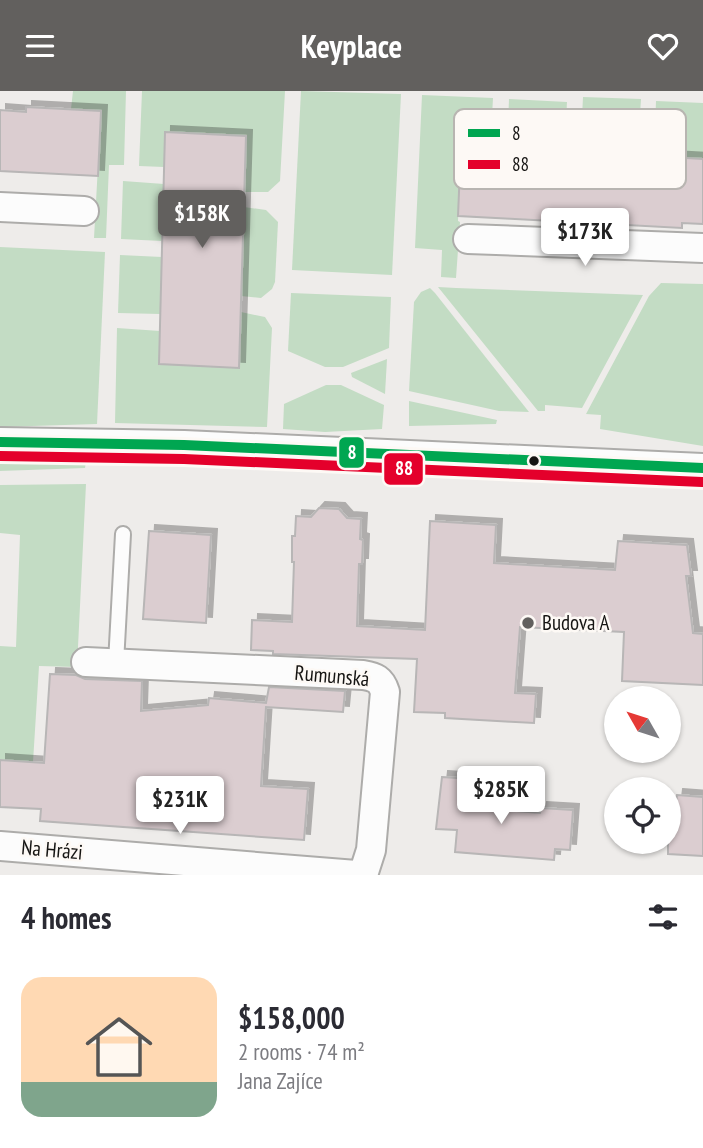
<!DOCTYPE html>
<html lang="en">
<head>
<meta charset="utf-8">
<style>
	:root { --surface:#fff; --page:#f2f2f3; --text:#2b2b33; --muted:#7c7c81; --accent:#62605e }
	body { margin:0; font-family:"PT Sans Narrow",sans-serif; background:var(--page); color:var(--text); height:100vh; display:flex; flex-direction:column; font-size:26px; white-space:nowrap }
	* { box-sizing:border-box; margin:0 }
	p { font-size:23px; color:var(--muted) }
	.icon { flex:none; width:38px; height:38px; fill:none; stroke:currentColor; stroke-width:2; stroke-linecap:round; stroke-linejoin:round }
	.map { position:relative; height:784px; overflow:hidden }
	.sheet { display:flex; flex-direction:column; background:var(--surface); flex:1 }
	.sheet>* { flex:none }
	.needle { width:46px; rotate:309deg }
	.tools { position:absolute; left:604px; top:595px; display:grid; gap:14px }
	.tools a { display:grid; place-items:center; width:77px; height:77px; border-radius:50%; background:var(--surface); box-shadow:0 2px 5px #0004; font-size:35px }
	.price { position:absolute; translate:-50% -60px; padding:0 16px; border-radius:7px; background:#fff; color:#222; font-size:23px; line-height:46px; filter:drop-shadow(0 2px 4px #0008) }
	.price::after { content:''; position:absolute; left:50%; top:42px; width:21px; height:16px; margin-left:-10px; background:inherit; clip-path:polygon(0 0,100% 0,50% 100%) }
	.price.active { background:var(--accent); color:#fff }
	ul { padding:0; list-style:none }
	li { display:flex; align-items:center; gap:21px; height:175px; padding:0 21px }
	li span { display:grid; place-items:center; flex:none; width:196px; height:140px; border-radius:21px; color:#555 }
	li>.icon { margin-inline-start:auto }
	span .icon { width:84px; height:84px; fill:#fffc; stroke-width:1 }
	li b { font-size:30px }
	h2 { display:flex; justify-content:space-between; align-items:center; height:84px; padding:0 21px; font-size:30px }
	header { display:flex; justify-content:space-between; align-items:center; height:91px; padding:0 21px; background:var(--accent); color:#fff; font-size:32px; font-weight:700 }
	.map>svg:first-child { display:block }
</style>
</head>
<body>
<header><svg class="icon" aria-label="menu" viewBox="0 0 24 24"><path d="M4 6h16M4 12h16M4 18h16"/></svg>Keyplace<svg class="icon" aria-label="heart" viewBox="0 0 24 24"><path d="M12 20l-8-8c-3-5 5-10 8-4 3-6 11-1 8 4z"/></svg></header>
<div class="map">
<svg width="703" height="784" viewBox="0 0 703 784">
	<defs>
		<filter id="shadow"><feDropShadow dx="6" dy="-6" stdDeviation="0" flood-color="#0004"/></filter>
	</defs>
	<rect width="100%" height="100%" fill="#eeecea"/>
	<g fill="#c3dcc4">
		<path d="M73 0H126L124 74H109L106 147H94L101 20 71 18Z"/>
		<path d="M142 0H285L280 90 268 101H245L246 45 164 76 139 75Z"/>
		<path d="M301 0 401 3 392 184 292 179Z"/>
		<path d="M422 4 493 7 490 61 461 55 458 130 460 131 456 187 441 186 442 159 415 157Z"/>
		<path d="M583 6 641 8 637 69 610 67 609 63 608 68 580 66Z"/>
		<path d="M509 8 567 11 564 65 507 62Z"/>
		<path d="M656 10 703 12V68L682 67 654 70Z"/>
		<path d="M123 90 164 93 162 150 121 148Z"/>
		<path d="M244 116 266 119 278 131 275 191 272 198 261 207 241 205Z"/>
		<path d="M0 156 105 161 97 333 0 336Z"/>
		<path d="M120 164 162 166 160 223 118 222Z"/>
		<path d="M661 192 703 193V355L600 338 601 324 586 323 649 205Z"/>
		<path d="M438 196 456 197 643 204 582 317 545 314V320H538Z"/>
		<path d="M430 197 435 202 529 321 499 320 409 300 414 211 421 201Z"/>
		<path d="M291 202 391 206 389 257 343 276H325L288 260Z"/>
		<path d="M241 221 265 226 272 237 267 336 115 332 117 237 160 240 239 277Z"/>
		<path d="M387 268 385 303 352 286 351 282Z"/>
		<path d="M326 294H341L384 314 382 338 325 341 283 338 284 313Z"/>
		<path d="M409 310 497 329 496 333 409 335Z"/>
		<path d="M72 370 86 371 85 377 0 380V371Z"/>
		<path d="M86 393 77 576 39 575 33 671 0 669V555L16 556 20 444 0 442V394Z"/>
	</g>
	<g fill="#dbcdd0" stroke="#b8b6b6" stroke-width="2" filter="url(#shadow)">
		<path d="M26 16 101 20 98 85 0 80V19L26 21Z"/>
		<path d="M165 41 246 45 239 277 159 273Z"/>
		<path d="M461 53 507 58V61L547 58 652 67V65L703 68V133L682 132V137L458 125Z"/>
		<path d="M319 417 339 418 347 427 361 428 360 448 363 449 362 473H359L357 535 425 539 430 430 496 434 494 472 615 479 618 450 687 454 691 485H686L693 542 703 543V594L622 590 624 541 520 536 515 602 536 603 534 632 445 627V622L414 621 417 568 273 563V560L251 559 252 529 292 531 294 471H292V445H295L296 425 311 426Z"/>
		<path d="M149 440 211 444 206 532 143 528Z"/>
		<path d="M50 583 76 584 85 588 142 590 141 620 208 614 209 607 266 612 269 596 345 600 343 621 266 616 261 695 308 698 304 749 40 730 41 718 0 716V669L44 672Z"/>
		<path d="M442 686 471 688 469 716 540 722 541 717 573 719 570 759 555 758 554 769 455 761 457 739 436 738Z"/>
		<path d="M677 704 703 706V765L668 763V719L675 720Z"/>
	</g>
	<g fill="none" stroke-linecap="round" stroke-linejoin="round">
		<defs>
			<path id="service" d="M116 572 123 443"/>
			<g id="minor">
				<path d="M0 116 84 120"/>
				<path d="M468 148 703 157"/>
				<path d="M0 351 184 354 703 377"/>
				<path d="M86 571 363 584C375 586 381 588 385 601L371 759 363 784"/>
				<path d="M0 755 356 784"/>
			</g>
		</defs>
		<use href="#service" stroke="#adacaa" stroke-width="18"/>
		<use href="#minor" stroke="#adacaa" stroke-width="32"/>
		<use href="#service" stroke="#fcfcfc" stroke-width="14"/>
		<use href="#minor" stroke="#fcfcfc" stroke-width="28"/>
		<defs>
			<path id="bus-1" d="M0 351 184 354 703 377"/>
			<path id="bus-2" d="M0 365 184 368 702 391"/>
		</defs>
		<use href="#bus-1" stroke="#fdf9f5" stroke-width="16"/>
		<use href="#bus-2" stroke="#fdf9f5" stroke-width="16"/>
		<use href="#bus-1" stroke="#00a651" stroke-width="10"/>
		<use href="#bus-2" stroke="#e4002b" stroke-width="10"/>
	</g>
	<circle fill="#161513" stroke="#fdf9f5" stroke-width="2.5" cx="534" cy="370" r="6"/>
	<circle fill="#62605e" stroke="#fdf9f5" stroke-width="2.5" cx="528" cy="532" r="7"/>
	<g text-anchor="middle" stroke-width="5" stroke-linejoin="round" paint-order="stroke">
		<g font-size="21" fill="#161513" stroke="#fdf9f5" text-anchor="start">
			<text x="542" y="539">Budova A</text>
		</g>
		<g font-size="21" fill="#161513" stroke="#fdf9f5">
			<text transform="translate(332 585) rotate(5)" y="7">Rumunská</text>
			<text transform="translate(52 759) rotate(5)" y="7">Na Hrázi</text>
		</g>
	</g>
	<rect x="454" y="18" width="232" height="80" rx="10" fill="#fdf9f5" stroke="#b8b5b1" stroke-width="2"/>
	<rect x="468" y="38" width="32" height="8" fill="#00a651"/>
	<rect x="468" y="69" width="32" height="9" fill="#e4002b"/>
	<g font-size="19" fill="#161513">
		<text x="512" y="49">8</text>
		<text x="512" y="80">88</text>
	</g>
	<g stroke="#fdf9f5" stroke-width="2.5">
		<rect x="338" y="345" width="27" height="33" rx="7" fill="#00a651"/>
		<rect x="383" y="361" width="41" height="34" rx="7" fill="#e4002b"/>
	</g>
	<g font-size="19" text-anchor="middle" font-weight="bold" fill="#fff">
		<text x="352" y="368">8</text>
		<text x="404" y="384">88</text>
	</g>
</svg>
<div class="tools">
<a><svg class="needle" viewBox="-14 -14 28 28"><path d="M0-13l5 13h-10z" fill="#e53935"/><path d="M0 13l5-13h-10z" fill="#7c7c81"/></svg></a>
<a><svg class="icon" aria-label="locate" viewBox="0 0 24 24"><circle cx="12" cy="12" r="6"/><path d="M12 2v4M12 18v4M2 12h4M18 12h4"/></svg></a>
</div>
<b class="price active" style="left:202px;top:159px">$158K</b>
<b class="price" style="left:585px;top:177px">$173K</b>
<b class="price" style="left:501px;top:735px">$285K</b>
<b class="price" style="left:180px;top:745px">$231K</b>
</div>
<section class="sheet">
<h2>4 homes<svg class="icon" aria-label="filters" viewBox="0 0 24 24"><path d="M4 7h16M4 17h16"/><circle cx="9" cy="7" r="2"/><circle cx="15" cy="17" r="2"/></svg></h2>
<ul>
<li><span style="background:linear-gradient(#ffd9b3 75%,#7fa58c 0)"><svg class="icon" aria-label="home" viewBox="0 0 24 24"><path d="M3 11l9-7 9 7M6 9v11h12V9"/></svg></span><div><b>$158,000</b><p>2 rooms · 74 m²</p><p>Jana Zajíce</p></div></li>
</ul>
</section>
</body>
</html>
